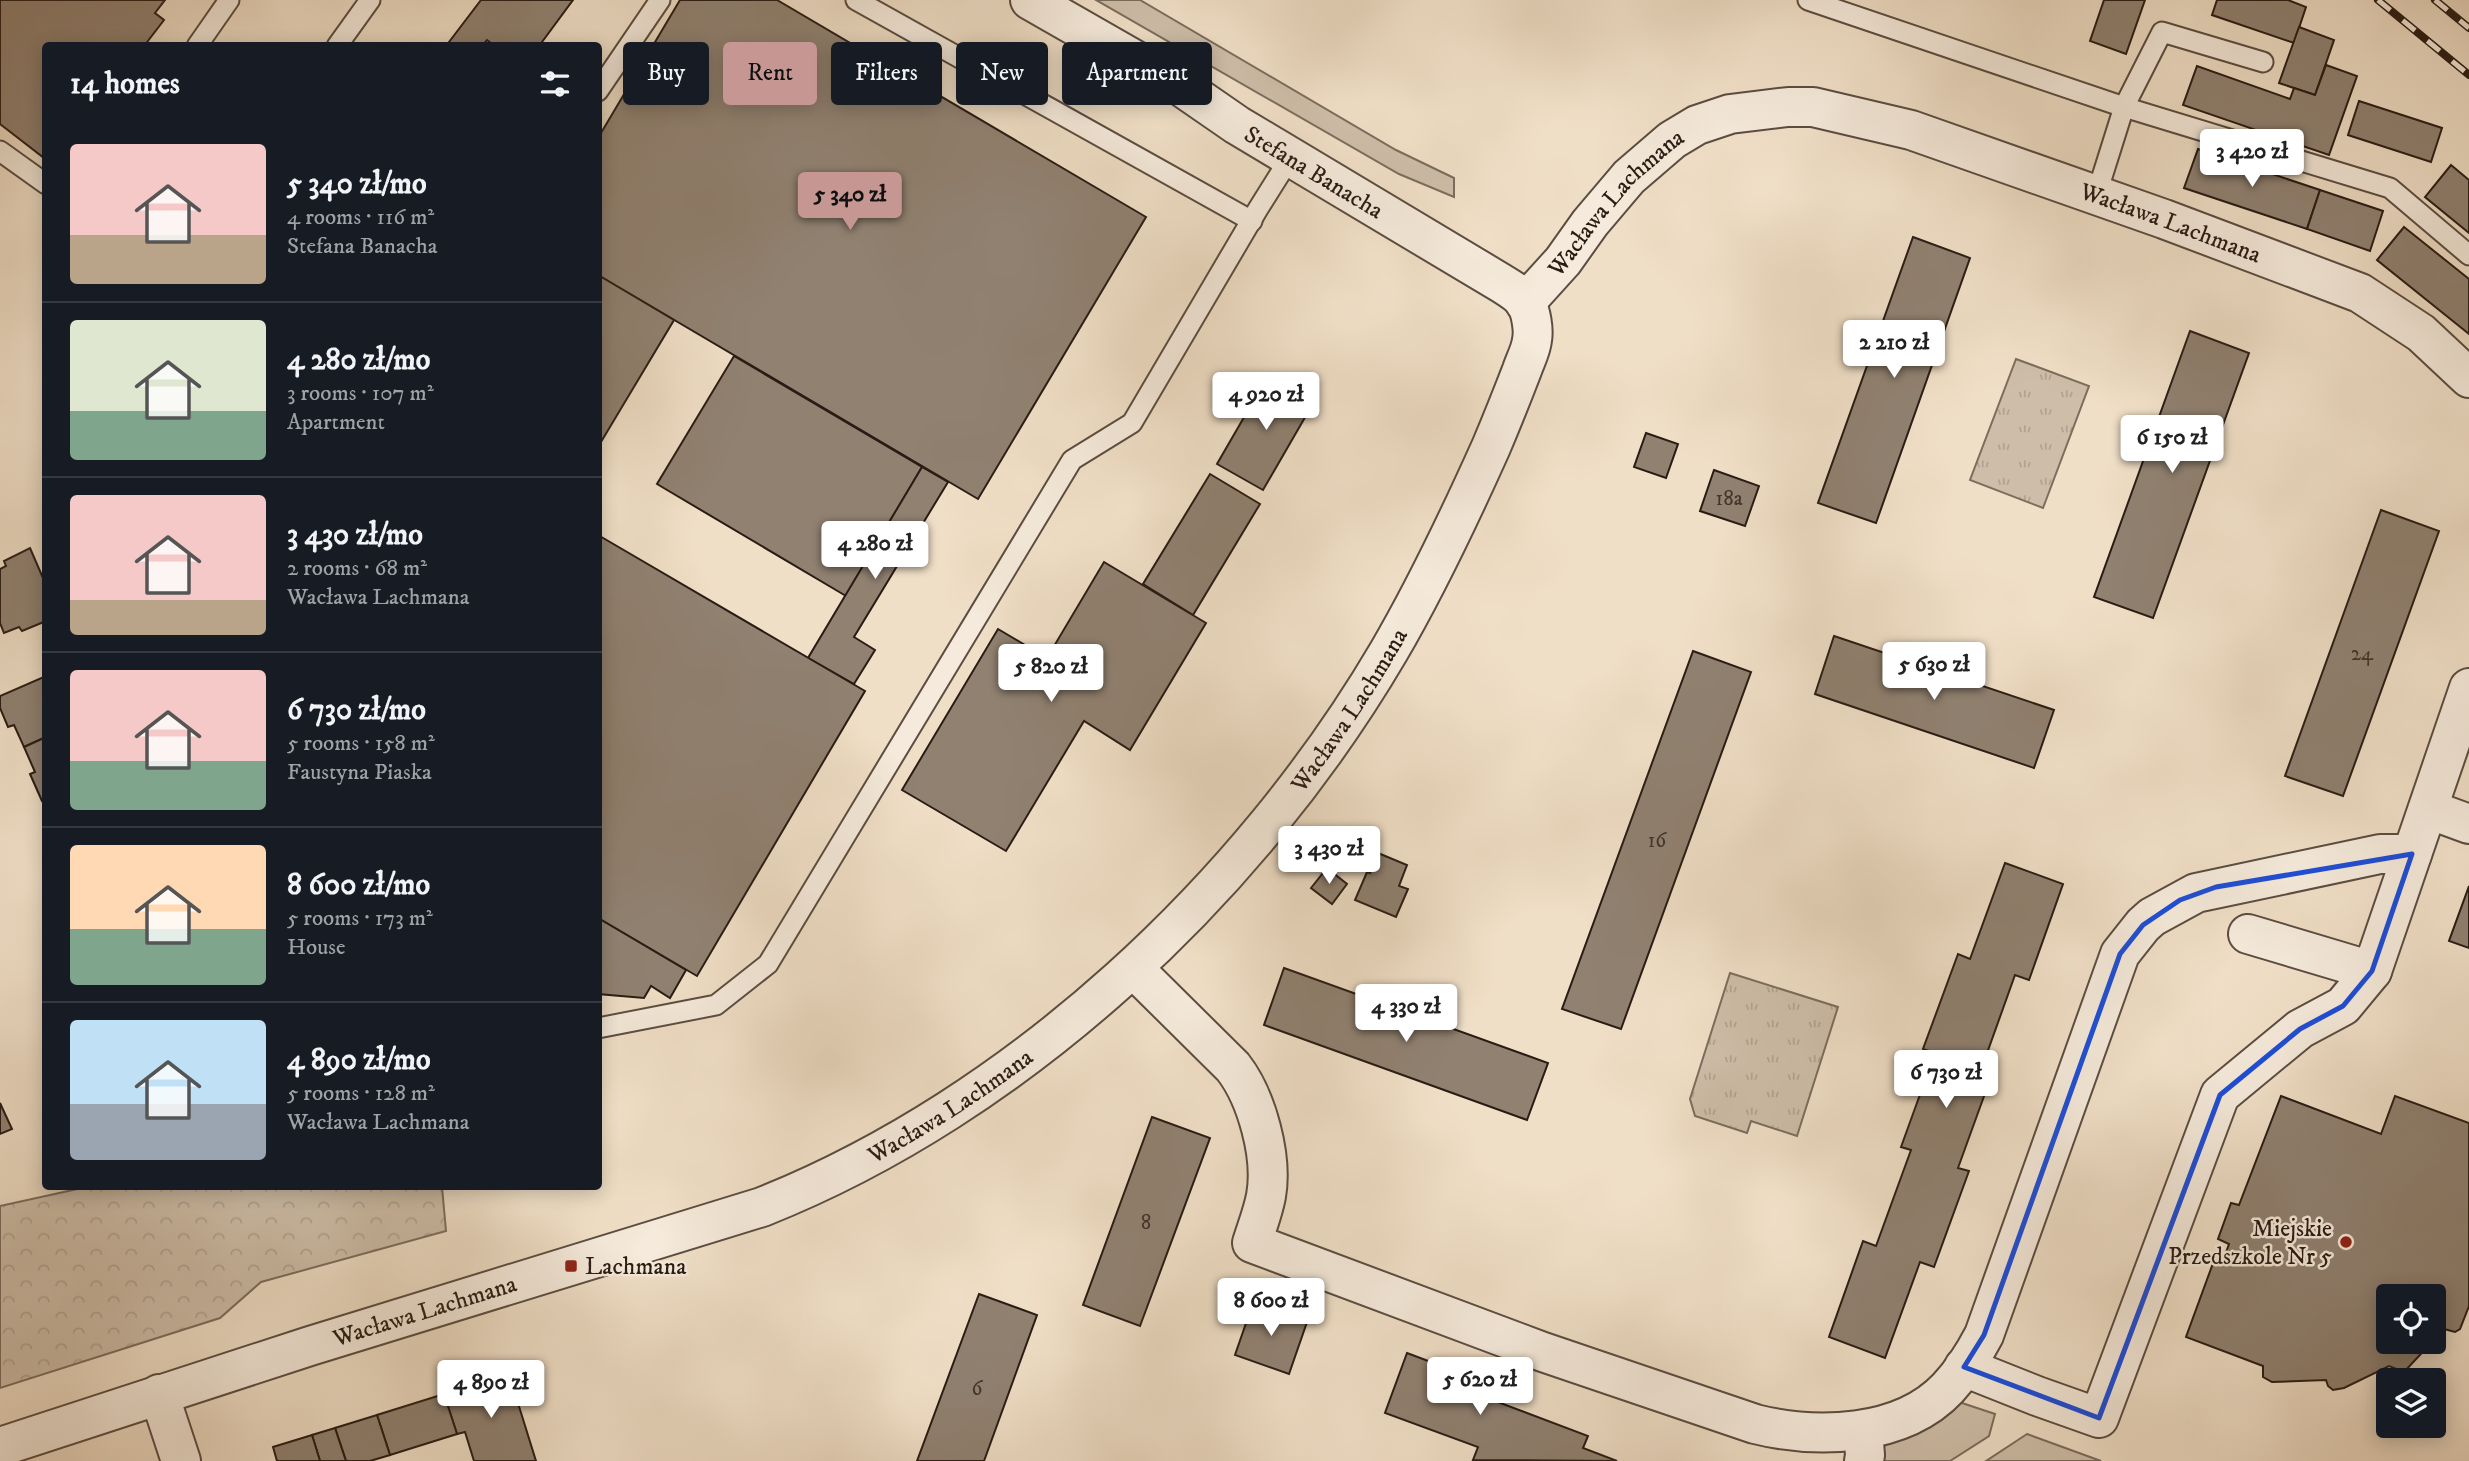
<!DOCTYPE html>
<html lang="en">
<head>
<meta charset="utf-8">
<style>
	:root { --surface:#171b24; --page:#242831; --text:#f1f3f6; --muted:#9ea1a6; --line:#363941; --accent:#c59692 }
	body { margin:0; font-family:"IM FELL DW Pica",serif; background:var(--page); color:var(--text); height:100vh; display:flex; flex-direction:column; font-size:26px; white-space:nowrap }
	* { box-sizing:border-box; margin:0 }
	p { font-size:23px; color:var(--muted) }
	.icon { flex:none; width:38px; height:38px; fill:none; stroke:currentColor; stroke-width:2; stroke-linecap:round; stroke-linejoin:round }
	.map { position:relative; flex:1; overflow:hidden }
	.panel { position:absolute; left:42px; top:42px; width:560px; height:1148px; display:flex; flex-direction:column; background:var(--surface); border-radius:7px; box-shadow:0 4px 18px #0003 }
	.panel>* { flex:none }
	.top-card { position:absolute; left:623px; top:42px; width:665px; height:63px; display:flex; gap:14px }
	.controls { position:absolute; left:2376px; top:1284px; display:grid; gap:14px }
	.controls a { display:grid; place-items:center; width:70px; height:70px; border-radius:7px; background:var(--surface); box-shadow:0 4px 18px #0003; font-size:35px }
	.price { position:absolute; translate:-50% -60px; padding:0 16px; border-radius:7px; background:#fff; color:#222; font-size:23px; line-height:46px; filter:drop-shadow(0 2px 4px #0008) }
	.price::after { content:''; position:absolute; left:50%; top:42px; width:21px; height:16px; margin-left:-10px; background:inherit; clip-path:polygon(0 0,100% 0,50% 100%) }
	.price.on { background:var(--accent); color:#111 }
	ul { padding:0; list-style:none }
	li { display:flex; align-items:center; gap:21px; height:175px; padding:0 28px }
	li+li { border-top:2px solid var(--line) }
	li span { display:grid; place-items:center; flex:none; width:196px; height:140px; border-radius:7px; color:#555 }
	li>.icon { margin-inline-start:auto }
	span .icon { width:84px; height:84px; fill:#fffc; stroke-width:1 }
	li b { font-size:30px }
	h2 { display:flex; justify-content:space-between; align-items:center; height:84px; padding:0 28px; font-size:30px }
	.pill { padding:0 24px; border-radius:7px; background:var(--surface); box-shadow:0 4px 18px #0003; font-size:24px; line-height:63px }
	.pill.on { background:var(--accent); color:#111 }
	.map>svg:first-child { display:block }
</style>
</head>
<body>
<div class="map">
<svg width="2469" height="1461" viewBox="0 0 2469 1461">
	<defs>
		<pattern id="forest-crowns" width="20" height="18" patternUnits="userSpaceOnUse" patternTransform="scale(1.75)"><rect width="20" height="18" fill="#cebea9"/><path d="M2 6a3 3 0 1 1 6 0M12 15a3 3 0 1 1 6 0" fill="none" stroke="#b1a391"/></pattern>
		<pattern id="park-tufts" width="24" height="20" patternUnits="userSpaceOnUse" patternTransform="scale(1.75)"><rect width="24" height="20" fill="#cebea9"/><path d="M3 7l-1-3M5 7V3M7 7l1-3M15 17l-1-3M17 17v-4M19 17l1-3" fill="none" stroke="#b1a391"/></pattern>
	</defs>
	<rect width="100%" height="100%" fill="#f0dfc7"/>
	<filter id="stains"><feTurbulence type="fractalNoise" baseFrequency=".00286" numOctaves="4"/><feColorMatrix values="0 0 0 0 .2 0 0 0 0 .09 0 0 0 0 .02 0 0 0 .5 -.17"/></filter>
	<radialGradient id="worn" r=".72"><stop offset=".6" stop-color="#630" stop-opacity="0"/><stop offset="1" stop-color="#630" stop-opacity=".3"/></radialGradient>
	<g fill="#cebea9" stroke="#7c6d5e" stroke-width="2">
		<path d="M1096 0H1140L1396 150 1454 178V197L1399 174Z"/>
		<path d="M1953 1400 1995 1414 1989 1436 1950 1461H1877L1889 1437Z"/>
		<path d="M2027 1434 2101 1461H1986Z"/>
	</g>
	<path fill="url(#forest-crowns)" stroke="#7c6d5e" stroke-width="2" d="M91 1186 442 1187 446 1231 261 1282 220 1318 0 1388V1206Z"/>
	<g fill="url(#park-tufts)" stroke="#7c6d5e" stroke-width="2">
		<path d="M2016 359 2089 386 2043 508 1970 480Z"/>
		<path d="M1730 973 1838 1007 1797 1136 1751 1121 1747 1133 1695 1116 1690 1099Z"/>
	</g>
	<g fill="#908171" stroke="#291c14" stroke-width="2">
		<path d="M0 0H165L155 13 164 20 144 46H46V155L44 158 0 124Z"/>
		<path d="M481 0H573L539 46H495L487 40 482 46H446Z"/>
		<path d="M680 0H777L1146 217 978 499 598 275V138Z"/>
		<path d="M2104 0H2145L2126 54 2090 41Z"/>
		<path d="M2217 0H2288L2306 7 2294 43 2212 15Z"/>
		<path d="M2299 27 2334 40 2315 95 2279 83Z"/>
		<path d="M2326 65 2357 76 2329 155 2183 105 2197 66 2290 99 2294 88 2315 95Z"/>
		<path d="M2359 101 2442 128 2431 162 2348 135Z"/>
		<path d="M2198 149 2320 190 2307 229 2184 188Z"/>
		<path d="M2451 165 2469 180V233L2425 197Z"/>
		<path d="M2320 190 2383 211 2370 251 2307 229Z"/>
		<path d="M2404 227 2469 279V334L2377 260Z"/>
		<path d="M1913 237 1970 258 1876 523 1818 503Z"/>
		<path d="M598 275 674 320 598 447Z"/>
		<path d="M2190 331 2249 353 2153 618 2094 597Z"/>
		<path d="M734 356 922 467 846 596 657 484Z"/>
		<path d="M1269 374 1315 400 1263 490 1217 464Z"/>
		<path d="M1646 433 1678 444 1666 478 1634 467Z"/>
		<path d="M922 467 948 482 854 637 875 650 854 684 808 658Z"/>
		<path d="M1714 470 1759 486 1745 526 1700 511Z"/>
		<path d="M1210 474 1260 504 1193 615 1143 584Z"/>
		<path d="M2381 510 2439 531 2343 796 2285 776Z"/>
		<path d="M598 535 865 691 697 976 598 918Z"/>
		<path d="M30 548 46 585V621L22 631 19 627 4 633 0 623V569L6 566 4 561Z"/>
		<path d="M1104 562 1206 623 1130 750 1084 721 1006 851 902 790 998 629 1047 658Z"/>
		<path d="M1834 636 2054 710 2034 768 1815 694Z"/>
		<path d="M1693 651 1751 672 1621 1029 1562 1009Z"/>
		<path d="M46 676V737L24 747 14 725 8 727 0 708V696Z"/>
		<path d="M46 737V800L42 801 30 774 35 772 24 747Z"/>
		<path d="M1378 853 1407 865 1399 886 1408 889 1396 917 1355 900 1367 872 1370 873Z"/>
		<path d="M2005 863 2063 884 2029 980 2015 975 1981 1070 1992 1074 1958 1168 1969 1171 1934 1267 1920 1262 1885 1358 1829 1337 1863 1241 1876 1246 1911 1150 1901 1147 1935 1053 1923 1049 1958 954 1970 959Z"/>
		<path d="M1327 868 1347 884 1332 904 1311 888Z"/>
		<path d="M2469 886V948L2449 941Z"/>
		<path d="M598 918 686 970 670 998 651 986 644 998 598 994Z"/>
		<path d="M1284 968 1548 1063 1527 1120 1264 1025Z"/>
		<path d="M2281 1096 2381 1134 2395 1096 2469 1123V1306L2460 1329 2455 1332 2444 1329 2434 1340V1297H2389V1342H2432L2404 1372 2389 1366 2344 1388 2333 1390 2328 1386 2326 1380 2272 1382 2263 1377V1366L2186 1337 2216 1255 2224 1258 2229 1244 2218 1239 2231 1203 2239 1205Z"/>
		<path d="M0 1103 12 1129 0 1134Z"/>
		<path d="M1152 1117 1210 1138 1140 1326 1083 1305Z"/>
		<path d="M979 1294 1037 1315 984 1461H917Z"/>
		<path d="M1253 1303 1307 1322 1289 1374 1235 1355Z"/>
		<path d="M1407 1353 1500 1388 1495 1401 1588 1436 1583 1448 1617 1461 1473 1460 1478 1447 1385 1413Z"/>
		<path d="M508 1371 536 1461H474L465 1432 457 1434 443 1391Z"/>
		<path d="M444 1394 457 1434 390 1455 377 1415Z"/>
		<path d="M377 1415 390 1455 370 1461H346L335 1428Z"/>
		<path d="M335 1428 346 1461H320L312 1435Z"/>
		<path d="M312 1435 320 1461H277L273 1447Z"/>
	</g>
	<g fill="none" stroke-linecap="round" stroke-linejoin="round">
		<defs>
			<g id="lane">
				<path d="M856 0 1252 221"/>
				<path d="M1808 0 2124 107 2162 32 2263 62"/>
				<path d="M197 46 229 0"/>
				<path d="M337 46 370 0"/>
				<path d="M598 91 660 0"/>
				<path d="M0 151 46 184"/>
				<path d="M2096 196 2124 107 2390 188 2469 255"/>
				<path d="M598 1028 716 1005 768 964 1072 460 1132 423 1258 209 1290 158"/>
			</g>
			<g id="street">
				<path id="s1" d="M1525 303 1563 261 1590 223 1629 177 1672 140 1697 125 1730 114 1788 107H1813L1911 130 2164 219 2360 293 2421 333 2469 378"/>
				<path d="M2428 809 2469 824"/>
				<path d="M2248 934 2372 971 2469 688"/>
				<path d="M1133 968 1233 1067C1257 1098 1273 1157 1266 1196 1263 1212 1257 1227 1252 1243L1543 1352 1755 1424C1815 1439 1901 1438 1948 1388 1962 1373 1974 1354 1984 1335L2120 954 2143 925 2152 917 2196 893 2380 854H2412"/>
				<path d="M1964 1367 2037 1396 2099 1418 2220 1095 2300 1029 2343 1006 2372 971"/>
				<path d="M159 1394 181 1461"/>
				<path d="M1863 1430 1865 1455 1864 1461"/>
				<path id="s2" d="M0 1447 310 1346 762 1207C1018 1105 1250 888 1389 651 1427 586 1460 516 1491 447 1502 421 1512 396 1522 370 1525 361 1531 350 1532 340 1534 330 1531 312 1526 303 1520 294 1509 288 1501 283L1237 125 1182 87 1030 0"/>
			</g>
		</defs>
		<use href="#lane" stroke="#5b4d41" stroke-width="23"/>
		<use href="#street" stroke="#5b4d41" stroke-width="42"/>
		<use href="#lane" stroke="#f5eadb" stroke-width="19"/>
		<use href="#street" stroke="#f5eadb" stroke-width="38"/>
		<defs>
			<g id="rail">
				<path d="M2378 0 2469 75"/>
				<path d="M2435 0 2469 28"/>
			</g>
		</defs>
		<use href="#rail" stroke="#291c14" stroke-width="8"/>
		<use href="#rail" stroke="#f5eadb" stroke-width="5" stroke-dasharray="16" stroke-linecap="butt"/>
	</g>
	<path fill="none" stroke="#1d4ed8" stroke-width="5" stroke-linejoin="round" d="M2412 854 2372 971 2343 1006 2300 1029 2220 1095 2099 1418 1964 1367 1984 1335 2120 954 2143 925 2180 900 2216 887Z"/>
	<g fill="#8f2418" stroke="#f5eadb" stroke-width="2.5">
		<circle cx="2346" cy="1242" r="7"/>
		<rect x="564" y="1259" width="14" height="14" rx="3.5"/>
	</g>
	<g text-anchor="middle" stroke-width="5" stroke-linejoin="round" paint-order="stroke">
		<g font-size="21" fill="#43352b">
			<text x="1729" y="505">18a</text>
			<text x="2362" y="660">24</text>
			<text x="1657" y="847">16</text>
			<text x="1146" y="1229">8</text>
			<text x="977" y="1395">6</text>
		</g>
		<g font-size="24" fill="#291c14" stroke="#f5eadb">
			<text transform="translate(1314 172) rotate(31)" y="8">Stefana Banacha</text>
			<text dy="8" stroke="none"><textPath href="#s1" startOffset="136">Wacława Lachmana</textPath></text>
			<text dy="8" stroke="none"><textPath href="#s1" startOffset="744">Wacława Lachmana</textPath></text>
			<text dy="8" stroke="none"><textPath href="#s2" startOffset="1580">Wacława Lachmana</textPath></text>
			<text dy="8" stroke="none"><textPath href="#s2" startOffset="1013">Wacława Lachmana</textPath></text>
			<text dy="8" stroke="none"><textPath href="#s2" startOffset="446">Wacława Lachmana</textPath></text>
		</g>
		<g font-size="24" fill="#291c14" stroke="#f5eadb" text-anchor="end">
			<text x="2332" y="1236">Miejskie<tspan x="2332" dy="28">Przedszkole Nr 5</tspan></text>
			<text x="585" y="1274" text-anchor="start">Lachmana</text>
		</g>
	</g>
	<rect width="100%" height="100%" filter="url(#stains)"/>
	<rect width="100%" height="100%" fill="url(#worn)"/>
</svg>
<div class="controls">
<a><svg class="icon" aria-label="locate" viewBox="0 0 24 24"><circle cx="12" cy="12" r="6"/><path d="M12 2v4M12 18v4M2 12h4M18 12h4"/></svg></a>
<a><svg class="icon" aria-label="layers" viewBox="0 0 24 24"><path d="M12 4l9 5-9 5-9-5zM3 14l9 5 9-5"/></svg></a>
</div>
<b class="price" style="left:2252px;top:189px">3 420 zł</b>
<b class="price on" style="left:850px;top:232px">5 340 zł</b>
<b class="price" style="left:1894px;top:380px">2 210 zł</b>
<b class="price" style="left:1266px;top:432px">4 920 zł</b>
<b class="price" style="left:2172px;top:475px">6 150 zł</b>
<b class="price" style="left:875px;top:581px">4 280 zł</b>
<b class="price" style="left:1934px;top:702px">5 630 zł</b>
<b class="price" style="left:1051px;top:704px">5 820 zł</b>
<b class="price" style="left:1329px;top:886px">3 430 zł</b>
<b class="price" style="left:1406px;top:1044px">4 330 zł</b>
<b class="price" style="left:1946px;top:1110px">6 730 zł</b>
<b class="price" style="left:1271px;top:1338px">8 600 zł</b>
<b class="price" style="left:1480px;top:1417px">5 620 zł</b>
<b class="price" style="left:491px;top:1420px">4 890 zł</b>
<div class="top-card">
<a class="pill">Buy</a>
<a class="pill on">Rent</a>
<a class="pill">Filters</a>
<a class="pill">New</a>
<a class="pill">Apartment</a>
</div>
<section class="panel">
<h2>14 homes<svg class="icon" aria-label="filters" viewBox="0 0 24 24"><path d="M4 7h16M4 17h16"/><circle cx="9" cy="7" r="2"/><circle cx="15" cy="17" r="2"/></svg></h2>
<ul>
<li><span style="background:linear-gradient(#f6c9c9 65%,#b9a48a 0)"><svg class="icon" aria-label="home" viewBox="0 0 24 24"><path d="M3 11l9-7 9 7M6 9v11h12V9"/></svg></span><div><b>5 340 zł/mo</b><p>4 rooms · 116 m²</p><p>Stefana Banacha</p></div></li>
<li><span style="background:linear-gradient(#dfe7d0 65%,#7fa58c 0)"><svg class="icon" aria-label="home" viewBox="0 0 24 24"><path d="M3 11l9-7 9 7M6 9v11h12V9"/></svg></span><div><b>4 280 zł/mo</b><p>3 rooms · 107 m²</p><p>Apartment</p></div></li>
<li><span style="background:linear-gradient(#f6c9c9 75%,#b9a48a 0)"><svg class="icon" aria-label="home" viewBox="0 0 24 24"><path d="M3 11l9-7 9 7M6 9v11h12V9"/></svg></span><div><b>3 430 zł/mo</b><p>2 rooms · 68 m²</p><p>Wacława Lachmana</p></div></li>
<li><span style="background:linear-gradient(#f6c9c9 65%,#7fa58c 0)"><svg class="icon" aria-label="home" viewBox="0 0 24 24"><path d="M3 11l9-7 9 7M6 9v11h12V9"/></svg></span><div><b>6 730 zł/mo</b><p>5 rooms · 158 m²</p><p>Faustyna Piaska</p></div></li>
<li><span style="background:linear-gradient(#ffd9b3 60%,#7fa58c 0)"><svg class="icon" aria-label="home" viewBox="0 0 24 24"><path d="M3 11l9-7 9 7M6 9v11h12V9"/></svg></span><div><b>8 600 zł/mo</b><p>5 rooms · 173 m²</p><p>House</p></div></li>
<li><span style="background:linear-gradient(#bfe0f5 60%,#9aa5b1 0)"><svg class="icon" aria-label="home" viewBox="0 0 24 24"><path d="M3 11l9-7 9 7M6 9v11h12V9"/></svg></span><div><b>4 890 zł/mo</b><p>5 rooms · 128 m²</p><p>Wacława Lachmana</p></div></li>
</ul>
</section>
</div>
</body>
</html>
